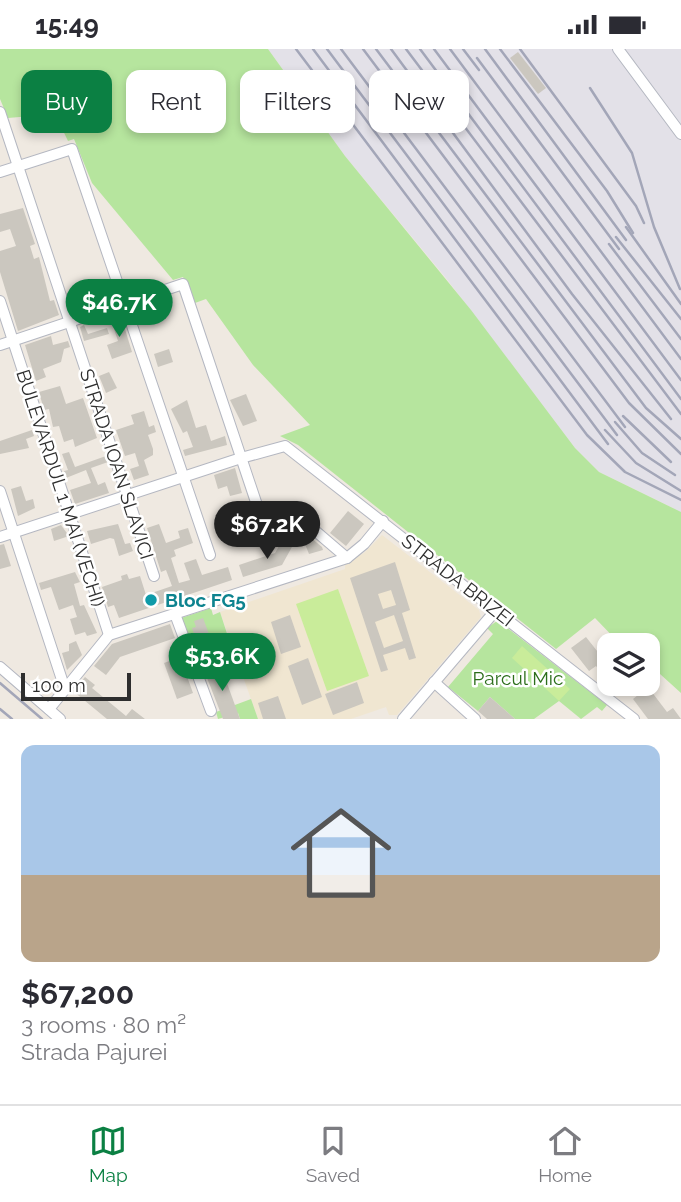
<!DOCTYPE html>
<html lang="en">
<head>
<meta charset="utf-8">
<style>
	:root { --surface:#fff; --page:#f7f7f7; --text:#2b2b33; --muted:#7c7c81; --line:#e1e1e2; --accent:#0b8043 }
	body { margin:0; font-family:Raleway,sans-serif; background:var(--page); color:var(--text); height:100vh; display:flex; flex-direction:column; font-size:26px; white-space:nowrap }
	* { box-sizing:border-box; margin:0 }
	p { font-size:23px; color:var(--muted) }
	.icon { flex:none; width:38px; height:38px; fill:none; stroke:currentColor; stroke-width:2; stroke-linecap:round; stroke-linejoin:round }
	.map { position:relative; height:670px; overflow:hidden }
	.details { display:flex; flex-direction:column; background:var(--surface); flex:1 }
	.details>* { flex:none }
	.banner { position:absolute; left:21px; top:21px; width:640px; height:63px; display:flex; gap:14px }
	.controls { position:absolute; left:597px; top:584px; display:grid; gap:14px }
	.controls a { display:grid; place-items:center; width:63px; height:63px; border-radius:14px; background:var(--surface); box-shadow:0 4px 10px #0003; font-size:35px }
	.scale { position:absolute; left:21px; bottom:18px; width:110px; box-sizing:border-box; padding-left:7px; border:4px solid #2e2e2e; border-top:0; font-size:19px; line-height:24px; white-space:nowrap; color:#2e2e2e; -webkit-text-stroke:5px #fff; paint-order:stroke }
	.price { position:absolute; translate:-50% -60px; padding:0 16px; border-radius:24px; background:var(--accent); color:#fff; font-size:23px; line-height:46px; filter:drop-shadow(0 2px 4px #0008) }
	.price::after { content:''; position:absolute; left:50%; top:42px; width:21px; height:16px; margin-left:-10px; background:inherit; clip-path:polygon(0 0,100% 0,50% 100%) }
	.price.selected { background:#222; color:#fff }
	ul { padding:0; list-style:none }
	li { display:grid; align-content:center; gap:14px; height:371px; padding:0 21px }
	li+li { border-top:2px solid var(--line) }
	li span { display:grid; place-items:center; height:217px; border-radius:14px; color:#555 }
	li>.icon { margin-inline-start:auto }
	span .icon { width:126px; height:126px; fill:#fffc; stroke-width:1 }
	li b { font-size:30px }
	.pill { padding:0 24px; border-radius:14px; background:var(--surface); box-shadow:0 4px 10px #0003; font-size:24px; line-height:63px }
	.pill.selected { background:var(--accent); color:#fff }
	.status { display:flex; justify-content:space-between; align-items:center; height:49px; padding:0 35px; background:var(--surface); direction:ltr }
	.status svg { height:19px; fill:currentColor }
	.dock { display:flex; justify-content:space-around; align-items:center; height:98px; border-top:2px solid var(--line); background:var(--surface); font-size:19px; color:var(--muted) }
	.dock a { display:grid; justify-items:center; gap:4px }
	.dock .selected { color:var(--accent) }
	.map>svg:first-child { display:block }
</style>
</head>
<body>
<div class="status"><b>15:49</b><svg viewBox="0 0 49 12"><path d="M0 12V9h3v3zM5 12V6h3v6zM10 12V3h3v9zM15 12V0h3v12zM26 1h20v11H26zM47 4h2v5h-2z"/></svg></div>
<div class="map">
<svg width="681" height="670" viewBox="0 0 681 670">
	<rect width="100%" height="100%" fill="#efe9e1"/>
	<path fill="#e3e1e8" d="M268 0H681V471L673 459 599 423 575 399 446 229 345 107Z"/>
	<path fill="#f0e6d1" d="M382 486 479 561 481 568 397 666H389L386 658 351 670H258L220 563 345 520V514L364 504Z"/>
	<g fill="#b6e59e">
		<path d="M0 0H268L345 107 471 261 575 399 599 423 681 463V644L660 625H650L655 620 648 612V597H622L595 569 556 600 298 396 280 387 310 376 253 316 206 250 195 254 183 228 173 231 92 134 74 90 68 92 55 65 8 69 0 50Z"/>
		<path d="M211 559 213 566 220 563 233 603 198 615 181 569Z"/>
		<path d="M497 572 501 574 607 656 602 662 597 658 581 670 559 652 534 670H515L490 648 478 662 448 638 493 585 487 579Z"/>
		<path d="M251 650 258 670H240L238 664 218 670 216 663Z"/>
	</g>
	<g fill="#c9ec9a">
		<path d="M338 540 369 627 327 642 296 555Z"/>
		<path d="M522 597 570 640 559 652 512 609Z"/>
	</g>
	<g fill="#cbc7bf" fill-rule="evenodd">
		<path d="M518 3 546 39 538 45 510 9Z"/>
		<path d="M23 159 35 195 30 197 34 210 39 208 50 252 54 251 59 266 18 282 0 223V202L16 197 10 180 0 183V165Z"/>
		<path d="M120 264 132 303 112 310 107 296 118 292 110 268Z"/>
		<path d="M84 276 88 285 107 279 109 285 84 292 80 278Z"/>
		<path d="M51 287 53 296 68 292 70 298 64 300 61 313 43 320 46 328 36 332 25 296Z"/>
		<path d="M169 300 173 313 158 318 154 305Z"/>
		<path d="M109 323 117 339 106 344 99 327Z"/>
		<path d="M60 337 66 355 83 349 97 389 75 398 73 390 64 393 59 377 53 378 49 360 44 361 39 343Z"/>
		<path d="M246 345 257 372 243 377 230 351Z"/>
		<path d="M187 351 196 379 206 376 211 392 225 387 227 396 185 407 183 401 193 398 187 382 183 384 171 360Z"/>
		<path d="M144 362 149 378 154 376 156 383 148 386 153 400V406L144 411 149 426 134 431 130 420 139 417 135 404 125 407 116 381 134 375 131 366Z"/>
		<path d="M32 381 34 387 26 390 29 399 0 405V392Z"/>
		<path d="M69 403 75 418 106 407 108 413 91 419 98 436 105 433 109 444 75 455 70 441 91 434 86 421 66 429 64 422 68 421 62 405Z"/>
		<path d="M235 419 242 444 230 447 227 437 218 440 214 426Z"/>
		<path d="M21 437 26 452 33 450 35 459 18 467 11 440Z"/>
		<path d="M348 462 364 475 346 497 330 484Z"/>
		<path d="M118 475 125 495 130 494 133 502 119 507 114 490 110 489 91 495 87 482Z"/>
		<path d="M159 475 166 494 180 489 178 482 188 479 193 494 174 501 176 507 171 509 179 534 190 531 184 514 196 510 202 526 228 518 232 531 119 569 114 556 108 558 102 538 122 531 121 527 127 525 129 530 140 527 146 546 172 537 166 521 161 523 147 479Z"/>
		<path d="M61 476 69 487 54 492 51 480Z"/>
		<path d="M310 488 322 498 323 501 309 505 305 495Z"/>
		<path d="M283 490 293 496 282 516 243 528 239 516 275 504Z"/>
		<path d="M4 495 11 517 0 520V496Z"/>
		<path d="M395 513 410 561 402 564 416 609 409 611 405 599 383 606 388 621 381 623 350 529ZM391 541 396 556 383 560 378 545ZM394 566 403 592 384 599 375 573Z"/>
		<path d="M75 523 80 533 74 535 80 557 84 556 97 584 87 587 85 583 75 586 70 570 77 568 73 556 59 561 51 538 41 541 39 534Z"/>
		<path d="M290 566 301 598 281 605 271 573Z"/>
		<path d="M203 569 212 593 199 598 192 579 196 578 194 572Z"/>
		<path d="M170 575 175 589 120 608 106 626 94 617 112 595Z"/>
		<path d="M586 588 605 612 609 609V633L596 617 589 622 571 599Z"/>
		<path d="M76 592 82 606 67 621 62 604 69 602V595Z"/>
		<path d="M180 608 193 644 177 650 164 614Z"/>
		<path d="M308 609 322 648 302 656 288 617Z"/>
		<path d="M220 615 240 670H223L204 621Z"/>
		<path d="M85 628 95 636 92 639 126 667 132 660 145 670H107L73 642Z"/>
		<path d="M357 633 364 654 333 666 325 645Z"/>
		<path d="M648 638 667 663 673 659 681 670H648L633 650Z"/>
		<path d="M278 647 286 670H263L258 654Z"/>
		<path d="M490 648 515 670H487L478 662Z"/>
	</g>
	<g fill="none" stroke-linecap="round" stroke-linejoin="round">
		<defs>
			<g id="minor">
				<path d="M618 0 681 85"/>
				<path d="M0 63 154 527"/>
				<path d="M0 123 72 100 210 506"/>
				<path d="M0 252 109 586"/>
				<path d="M0 296 183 235 258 459"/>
				<path d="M0 442 65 640"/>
				<path d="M292 462 347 509"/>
				<path d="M0 488 241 409 285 397 634 670"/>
				<path d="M175 565 211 662"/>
				<path d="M0 618 60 670"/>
				<path d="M434 633 475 670"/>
				<path d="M49 660 109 586 347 509 364 495 383 472"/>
				<path d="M403 670 496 561"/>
			</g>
		</defs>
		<use href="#minor" stroke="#b4b7c1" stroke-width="12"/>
		<use href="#minor" stroke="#fff" stroke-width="10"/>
		<g stroke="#a3a6b8" stroke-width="2.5">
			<path d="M296 0 587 386 625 423 681 451"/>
			<path d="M313 0 608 395"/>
			<path d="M327 0 617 386"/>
			<path d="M341 0 625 378"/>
			<path d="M363 0 629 354 681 405"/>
			<path d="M376 0 646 359 681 390"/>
			<path d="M391 0 572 245 671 370"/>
			<path d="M406 0 681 365"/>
			<path d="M420 0 681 350"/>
			<path d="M434 0 681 331"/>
			<path d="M450 0 681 310"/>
			<path d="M463 0 479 21"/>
			<path d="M485 0 626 191"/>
			<path d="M500 0 607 142 633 184"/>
			<path d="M520 0 636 157 644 174"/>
			<path d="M477 9 619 200"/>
			<path d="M590 39 632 104 654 178 680 240"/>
			<path d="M626 178 681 255"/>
			<path d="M616 188 681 270"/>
			<path d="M609 195 681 290"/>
			<path d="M623 367 671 413"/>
			<path d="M615 373 642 404 675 426"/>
			<path d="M605 381 636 414 681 442"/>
			<path d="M0 634 42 670"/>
			<path d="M0 660 12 670"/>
		</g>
	</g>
	<circle fill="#0f9aa8" stroke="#fff" stroke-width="2.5" cx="151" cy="551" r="7"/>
	<g text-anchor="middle" stroke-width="5" stroke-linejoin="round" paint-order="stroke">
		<g font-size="19" fill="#2e2e2e" stroke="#fff">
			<text transform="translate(117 415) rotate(72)" y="7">STRADA IOAN SLAVICI</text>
			<text transform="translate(61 439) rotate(72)" y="7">BULEVARDUL 1 MAI (VECHI)</text>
			<text transform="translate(458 531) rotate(38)" y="7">STRADA BRIZEI</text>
		</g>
		<g font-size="19" font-weight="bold" fill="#0d838f" stroke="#fff" text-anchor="start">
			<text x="165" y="558">Bloc FG5</text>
		</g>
		<g font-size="19" fill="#2c6e1b" stroke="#fff">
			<text x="518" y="636">Parcul Mic</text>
		</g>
	</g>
</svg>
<div class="controls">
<a><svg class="icon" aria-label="layers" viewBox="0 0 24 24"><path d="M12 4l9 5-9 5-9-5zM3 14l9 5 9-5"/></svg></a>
</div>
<div class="scale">100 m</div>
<b class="price" style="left:119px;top:290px">$46.7K</b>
<b class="price selected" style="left:267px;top:512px">$67.2K</b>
<b class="price" style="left:222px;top:644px">$53.6K</b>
<div class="banner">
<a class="pill selected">Buy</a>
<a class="pill">Rent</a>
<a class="pill">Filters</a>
<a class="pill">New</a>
</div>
</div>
<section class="details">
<ul>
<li><span style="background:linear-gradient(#a9c7e8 60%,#b9a48a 0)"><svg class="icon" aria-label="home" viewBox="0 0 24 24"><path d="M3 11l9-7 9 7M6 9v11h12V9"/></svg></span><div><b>$67,200</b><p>3 rooms · 80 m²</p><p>Strada Pajurei</p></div></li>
</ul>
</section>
<nav class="dock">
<a class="selected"><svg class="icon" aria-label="map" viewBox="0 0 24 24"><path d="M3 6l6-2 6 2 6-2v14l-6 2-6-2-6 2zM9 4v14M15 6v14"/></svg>Map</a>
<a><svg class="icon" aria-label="saved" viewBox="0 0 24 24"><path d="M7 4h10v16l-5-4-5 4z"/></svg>Saved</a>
<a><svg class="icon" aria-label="home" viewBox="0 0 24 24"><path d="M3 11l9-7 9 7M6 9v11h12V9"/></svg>Home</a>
</nav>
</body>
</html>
